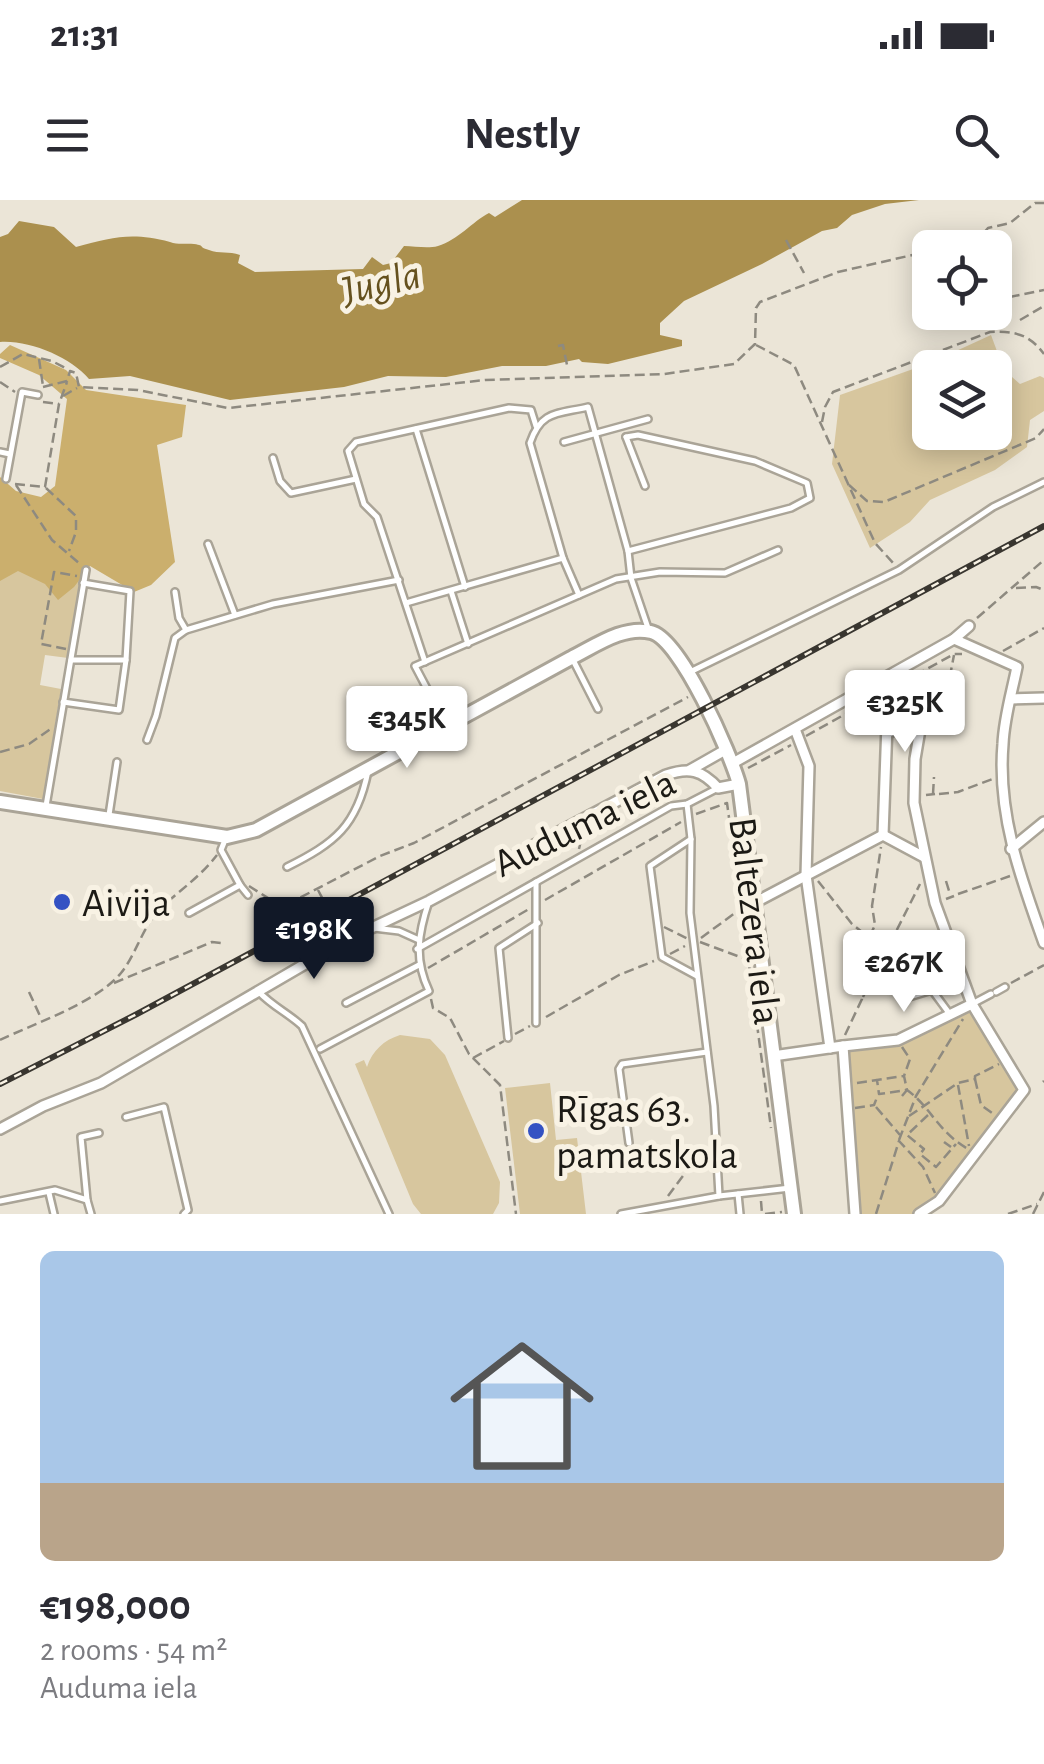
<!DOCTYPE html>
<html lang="en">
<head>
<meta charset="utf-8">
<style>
	:root { --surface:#fff; --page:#f2f2f3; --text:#2b2b33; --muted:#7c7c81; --line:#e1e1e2; --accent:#111827 }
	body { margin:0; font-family:"Alegreya Sans",sans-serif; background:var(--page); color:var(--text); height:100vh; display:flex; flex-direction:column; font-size:38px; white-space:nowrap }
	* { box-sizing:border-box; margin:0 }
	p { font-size:32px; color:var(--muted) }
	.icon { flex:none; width:55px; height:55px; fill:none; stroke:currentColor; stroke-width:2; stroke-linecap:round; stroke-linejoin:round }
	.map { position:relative; height:1014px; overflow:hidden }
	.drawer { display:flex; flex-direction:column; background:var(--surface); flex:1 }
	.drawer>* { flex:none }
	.fabs { position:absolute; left:912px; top:30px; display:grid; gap:20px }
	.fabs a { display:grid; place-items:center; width:100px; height:100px; border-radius:15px; background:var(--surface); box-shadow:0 5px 25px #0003; font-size:50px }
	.price { position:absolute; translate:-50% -85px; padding:0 22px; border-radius:10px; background:#fff; color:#222; font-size:32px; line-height:65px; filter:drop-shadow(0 2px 5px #0008) }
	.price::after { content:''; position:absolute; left:50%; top:60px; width:30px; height:22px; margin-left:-15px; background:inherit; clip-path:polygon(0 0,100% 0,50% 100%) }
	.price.on { background:var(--accent); color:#fff }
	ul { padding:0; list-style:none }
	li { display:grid; align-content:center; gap:20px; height:530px; padding:0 40px }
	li+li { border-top:2px solid var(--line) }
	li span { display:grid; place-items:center; height:310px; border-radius:15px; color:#555 }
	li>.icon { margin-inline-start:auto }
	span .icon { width:180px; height:180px; fill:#fffc; stroke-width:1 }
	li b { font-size:42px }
	.status { display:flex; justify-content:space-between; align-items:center; height:70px; padding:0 50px; background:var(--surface); direction:ltr }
	.status svg { height:28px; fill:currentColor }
	header { display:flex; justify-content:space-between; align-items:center; height:130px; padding:0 40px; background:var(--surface); font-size:45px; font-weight:600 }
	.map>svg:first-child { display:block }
</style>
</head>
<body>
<div class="status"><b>21:31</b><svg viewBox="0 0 49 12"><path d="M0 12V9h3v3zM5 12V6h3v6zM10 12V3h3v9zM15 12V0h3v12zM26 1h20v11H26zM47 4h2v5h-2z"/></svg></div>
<header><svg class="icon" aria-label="menu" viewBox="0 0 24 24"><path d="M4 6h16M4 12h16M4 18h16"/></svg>Nestly<svg class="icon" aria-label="search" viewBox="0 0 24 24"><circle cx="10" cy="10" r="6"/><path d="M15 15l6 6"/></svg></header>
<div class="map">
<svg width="1044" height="1014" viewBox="0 0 1044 1014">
	<rect width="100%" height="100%" fill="#ebe5d7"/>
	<g fill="#d7c69e" fill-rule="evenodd">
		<path d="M991 135 1004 170 1020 184 1040 176 1044 178V211L1030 220 1027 247 995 270 930 300 910 322 870 348 832 264 840 195 930 163ZM930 168H995V232H930Z"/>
		<path d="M0 353 82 368 68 458 45 455 40 485 61 489 43 599 0 591Z"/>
		<path d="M972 808 1020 890 938 998 913 1014H858L846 850 900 842Z"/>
		<path d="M400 835 430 839 445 855 500 982 499 1003 493 1014H421L413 1004 355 864 364 860 367 867C372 851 384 840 400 835Z"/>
		<path d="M550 883 556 940 577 938 586 1014H520L505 888Z"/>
	</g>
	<path fill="#cbaf6d" d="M10 145 66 170 86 190 186 205 182 237 157 245 175 362 151 385 134 392 90 366 74 387 58 400 45 384 18 371 0 381V277L16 291 41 297 55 286 67 199 39 175 0 158V154Z"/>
	<path fill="#ab904e" d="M522 0H919L885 4 852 15 837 28 822 31 762 64 684 101 660 123V135L682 140V146L608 164 582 162 579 159 546 166H502L446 177 388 176 344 187 230 200 130 176 89 179C70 157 30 140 0 142V37L8 34 19 21 54 27 76 47C113 37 132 32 170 42 178 45 186 43 194 44 207 46 196 46 209 50 219 54 229 51 240 55L238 63 255 72 363 69 372 57 383 65 391 63 404 46C415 46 427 49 438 46 458 40 472 22 489 13L495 17Z"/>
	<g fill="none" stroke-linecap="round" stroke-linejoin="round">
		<defs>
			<g id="lane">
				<path d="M416 229 465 387"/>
				<path d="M626 237 638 235 755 261 807 283 810 298 791 308 628 351"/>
				<path d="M626 237 645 286"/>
				<path d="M564 242 648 219"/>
				<path d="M0 252 10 254"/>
				<path d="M273 258 280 281 291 293 356 279"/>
				<path d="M6 279 22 192 38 195"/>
				<path d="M208 344 235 415"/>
				<path d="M563 358 530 243C541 210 558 214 588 207L628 351 631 378 649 431"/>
				<path d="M451 391 468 444"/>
				<path d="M175 392 179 418 186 430"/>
				<path d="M406 403 563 358 579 395"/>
				<path d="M572 458 598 509"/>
				<path d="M71 460H126"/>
				<path d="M425 462 377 317 364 304 348 251 356 242 509 208 531 210 536 226"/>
				<path d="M692 471 899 370 993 307 1044 282"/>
				<path d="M63 502 119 510 126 460 130 391 83 383"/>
				<path d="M434 502 415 466 616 379 660 372 725 373 778 350"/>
				<path d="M147 540 156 516 175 438 186 430 273 404 399 380"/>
				<path d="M46 606 86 370"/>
				<path d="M109 615 117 562"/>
				<path d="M691 639 650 666 662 757 697 776"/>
				<path d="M287 667C335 643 357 626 368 571"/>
				<path d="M240 685 248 695"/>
				<path d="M189 713 240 685 221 650 225 640"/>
				<path d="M374 728 399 731 419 740"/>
				<path d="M417 749 671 606 687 604 718 588"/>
				<path d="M259 792C272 806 288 813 302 826L389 1014"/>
				<path d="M996 792 1005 787"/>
				<path d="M909 797 932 790 949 813"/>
				<path d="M346 803 419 765"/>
				<path d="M972 804 991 794"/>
				<path d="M536 823V682"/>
				<path d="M508 838 499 748 538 723"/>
				<path d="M320 849 429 791C414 759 418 734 429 701"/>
				<path d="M126 917 164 907 188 1010 184 1014"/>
				<path d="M629 943 619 869 622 864 707 852"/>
				<path d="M49 993 54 1014"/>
				<path d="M738 994 740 1014"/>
				<path d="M719 996 790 988"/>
				<path d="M87 1000 81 937 99 933"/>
				<path d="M0 1001 55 990 87 1000 91 1014"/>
				<path d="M621 1014 719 996 714 906 690 713 691 639 687 604"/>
			</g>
			<g id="street">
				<path d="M954 439 1017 467C1012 492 1004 518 1003 544 997 614 1021 679 1044 743"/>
				<path d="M878 482 887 524 883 635"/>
				<path d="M1011 499 1044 498"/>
				<path d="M795 529 809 566 806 675 830 848"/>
				<path d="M887 533 922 518"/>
				<path d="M733 563 954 439 969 426"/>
				<path d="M690 570 727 549"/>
				<path d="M1011 649 1044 622"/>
				<path d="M754 703 883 635 924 657"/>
				<path d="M843 846 898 840 972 804"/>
				<path d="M773 856 843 846 855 1014"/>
				<path d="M0 929 43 906 101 883 348 739 429 701 666 575C689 567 702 570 718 588L739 584"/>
				<path d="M919 1014 939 1001 1024 890 972 804 935 703 914 603 915 559 924 506"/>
			</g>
			<path id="secondary" d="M0 602 227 637 256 630 571 458C595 446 624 425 651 432 681 439 731 555 739 584L794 1014"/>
		</defs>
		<use href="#lane" stroke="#aaa497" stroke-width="10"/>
		<use href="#street" stroke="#aaa497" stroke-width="14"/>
		<use href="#secondary" stroke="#aaa497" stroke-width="18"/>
		<g stroke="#8e8a80" stroke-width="2.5" stroke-dasharray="10 5" stroke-linecap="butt">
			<path d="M786 40 804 73"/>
			<path d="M943 48 980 37 988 28 1010 23 1035 3H1044"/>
			<path d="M995 100 1044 90"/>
			<path d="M1020 120 1044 106"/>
			<path d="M756 145 794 165 875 343 894 364"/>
			<path d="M558 146 563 145 567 165"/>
			<path d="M39 159 43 186"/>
			<path d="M0 167 23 154 52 161 67 169"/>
			<path d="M0 182 15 192"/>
			<path d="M43 187 67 181 70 171 76 173 79 187 138 190 228 208 485 180 664 174 734 164 755 144 756 108 760 102 838 72 930 51"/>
			<path d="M63 196 77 188"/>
			<path d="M43 202 59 204"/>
			<path d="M822 222 825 207 833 192 990 132C1015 131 1029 134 1044 154"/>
			<path d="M15 284 45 287 59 204 67 182"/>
			<path d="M16 285 52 340 80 364"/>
			<path d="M849 285 867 301 884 302 1036 238 1044 229"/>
			<path d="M46 288 76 316V332L69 351"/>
			<path d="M1016 388 1036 387 1044 390"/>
			<path d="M977 418 1044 360"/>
			<path d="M66 449 41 444 54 372 77 376"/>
			<path d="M1003 451 1044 428"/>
			<path d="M889 490 954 454H962"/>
			<path d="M932 498 938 492 940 484 949 481 954 455"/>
			<path d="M806 536 874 498"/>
			<path d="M0 552 29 544 52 528"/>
			<path d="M748 568 791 545"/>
			<path d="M933 594 934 577"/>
			<path d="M939 594 958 592 995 578"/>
			<path d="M926 595 935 594"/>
			<path d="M696 614 727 603 771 928"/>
			<path d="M579 649 584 628"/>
			<path d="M818 681 852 724 885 750"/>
			<path d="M946 681 950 694"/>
			<path d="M249 686 282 707 380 656 414 643 688 497"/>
			<path d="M318 690 340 732"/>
			<path d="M958 694 1013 675"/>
			<path d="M946 699 954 696"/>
			<path d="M545 700 681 622"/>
			<path d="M664 727 688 739"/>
			<path d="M701 738 739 710"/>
			<path d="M700 742 748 760"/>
			<path d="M670 754 685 746"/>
			<path d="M428 768 529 709"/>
			<path d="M114 783 212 742 221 743"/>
			<path d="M1011 783 1044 765"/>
			<path d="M29 792 41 818"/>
			<path d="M863 797 920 684"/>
			<path d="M431 799 433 808 450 818 469 854 500 885 516 1014"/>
			<path d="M546 817 619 775 654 761"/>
			<path d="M515 834 530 826"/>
			<path d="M845 835 862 799 858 762 875 725 872 706 881 647"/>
			<path d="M0 840C35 823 96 803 121 773 137 753 142 727 161 708 181 689 199 678 217 655"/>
			<path d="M902 847 910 859 904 876 907 890C930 906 938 932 968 949"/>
			<path d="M473 858 504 841"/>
			<path d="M975 879 981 905 992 913"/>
			<path d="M1043 882 1044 881"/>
			<path d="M857 883 877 880"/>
			<path d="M958 885 969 946"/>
			<path d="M902 896 907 890 879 894 877 880 904 876"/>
			<path d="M876 907 900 935"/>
			<path d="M855 908 874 905 878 895"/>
			<path d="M928 915 907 935 924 949 920 954 936 967 956 944"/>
			<path d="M909 916 958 883 975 879V876L999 864"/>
			<path d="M899 940 916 896 963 819"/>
			<path d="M944 942 951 947"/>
			<path d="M668 996 688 969 711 967"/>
			<path d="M761 1001 762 1014"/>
			<path d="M765 1014 782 1012"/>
			<path d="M876 1014 899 941 923 967 935 993"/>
			<path d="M1008 1014 1037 1004"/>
			<path d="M1033 1014 1044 992"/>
		</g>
		<use href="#lane" stroke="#fff" stroke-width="5"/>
		<use href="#street" stroke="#fff" stroke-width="9"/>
		<use href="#secondary" stroke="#fff" stroke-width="12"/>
		<defs>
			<path id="rail" d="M0 884 137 814 1044 326"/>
		</defs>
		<use href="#rail" stroke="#393630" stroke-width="6"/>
		<use href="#rail" stroke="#f8f2e4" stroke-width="2.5" stroke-dasharray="8" stroke-linecap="butt"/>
	</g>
	<g fill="#3452c3" stroke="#f8f2e4" stroke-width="4">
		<circle cx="62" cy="702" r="10"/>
		<circle cx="536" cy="931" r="10"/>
	</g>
	<g text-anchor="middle" stroke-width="10" stroke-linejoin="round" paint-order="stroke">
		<g font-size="40" fill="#1c1a15" stroke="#f8f2e4">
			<text transform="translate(584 622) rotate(-26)" y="14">Auduma iela</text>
			<text transform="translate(756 721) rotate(83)" y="14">Baltezera iela</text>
		</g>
		<g font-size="40" fill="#1c1a15" stroke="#f8f2e4" text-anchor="start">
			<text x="82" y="716">Aivija</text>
			<text x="556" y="922">Rīgas 63.<tspan x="556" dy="46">pamatskola</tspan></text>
		</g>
		<g font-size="42" font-style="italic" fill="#65511e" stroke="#f8f2e4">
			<text transform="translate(381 81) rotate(-13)" y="15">Jugla</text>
		</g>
	</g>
</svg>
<div class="fabs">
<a><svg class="icon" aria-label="locate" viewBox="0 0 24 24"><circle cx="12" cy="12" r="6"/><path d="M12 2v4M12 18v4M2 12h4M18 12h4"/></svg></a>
<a><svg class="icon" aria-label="layers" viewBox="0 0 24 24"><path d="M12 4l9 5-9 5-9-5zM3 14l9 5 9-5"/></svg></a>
</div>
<b class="price" style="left:905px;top:555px">€325K</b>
<b class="price" style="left:407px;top:571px">€345K</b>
<b class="price on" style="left:314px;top:782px">€198K</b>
<b class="price" style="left:904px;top:815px">€267K</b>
</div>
<section class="drawer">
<ul>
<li><span style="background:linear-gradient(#a9c7e8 75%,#b9a48a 0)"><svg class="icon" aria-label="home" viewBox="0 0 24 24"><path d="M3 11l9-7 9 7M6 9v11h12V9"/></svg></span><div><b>€198,000</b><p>2 rooms · 54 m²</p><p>Auduma iela</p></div></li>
</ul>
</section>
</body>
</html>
